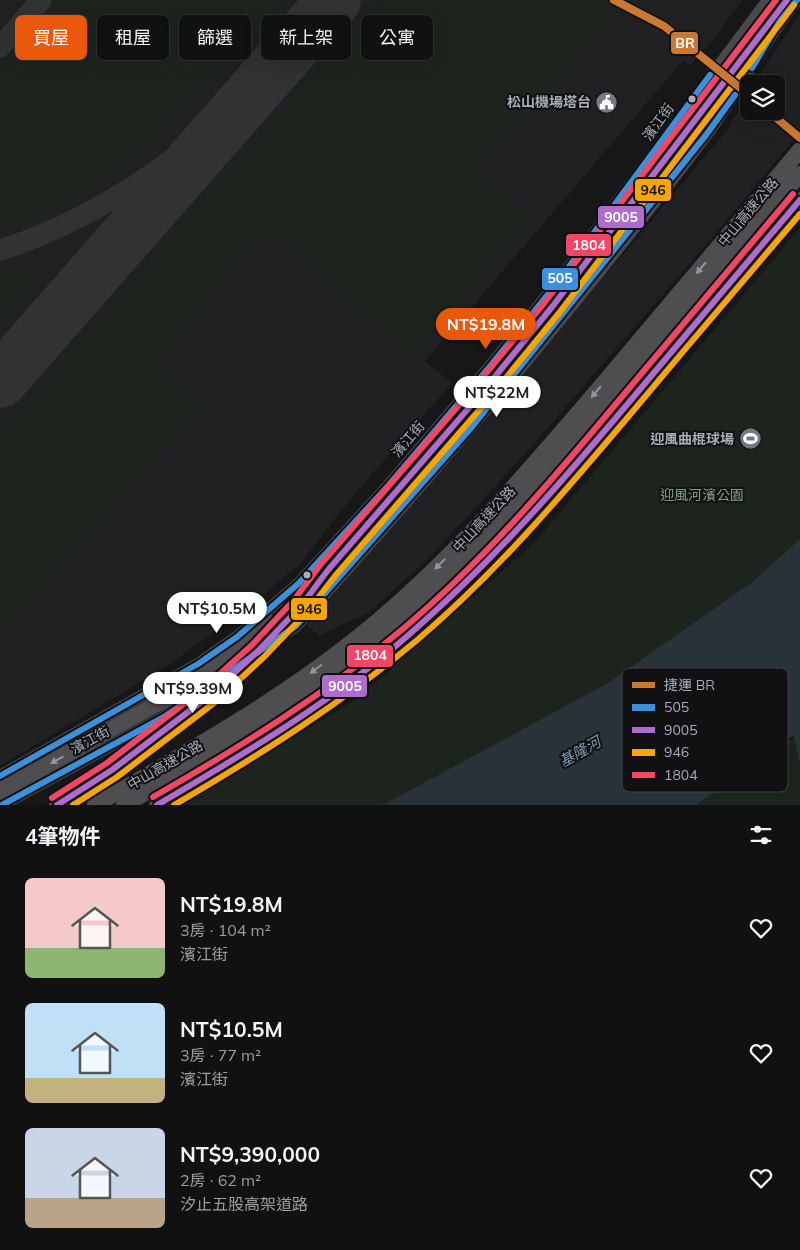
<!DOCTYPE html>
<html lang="zh-TW">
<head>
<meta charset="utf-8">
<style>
	:root { --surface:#111; --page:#1e1f1f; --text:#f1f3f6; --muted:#9c9d9f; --line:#303131; --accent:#ea580c }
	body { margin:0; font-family:Mulish,"Noto Sans TC",sans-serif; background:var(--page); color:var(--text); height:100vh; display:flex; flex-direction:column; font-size:19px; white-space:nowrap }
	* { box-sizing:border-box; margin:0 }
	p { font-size:16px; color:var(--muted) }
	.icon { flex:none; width:28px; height:28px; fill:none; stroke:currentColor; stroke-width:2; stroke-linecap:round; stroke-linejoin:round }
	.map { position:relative; height:805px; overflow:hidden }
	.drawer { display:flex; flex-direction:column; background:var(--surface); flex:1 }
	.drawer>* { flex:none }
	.hud { position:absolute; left:15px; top:15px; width:500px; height:45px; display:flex; gap:10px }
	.buttons { position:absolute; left:740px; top:75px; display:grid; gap:10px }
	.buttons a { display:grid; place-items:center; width:45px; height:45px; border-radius:8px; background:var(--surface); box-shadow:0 5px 20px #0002,0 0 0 1px var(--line); font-size:25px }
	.price { position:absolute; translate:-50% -42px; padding:0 11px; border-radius:18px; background:#fff; color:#222; font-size:16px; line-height:32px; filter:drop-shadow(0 1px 2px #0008) }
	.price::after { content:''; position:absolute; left:50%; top:30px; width:15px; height:11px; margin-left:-8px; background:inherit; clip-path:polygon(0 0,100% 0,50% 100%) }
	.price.on { background:var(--accent); color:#fff }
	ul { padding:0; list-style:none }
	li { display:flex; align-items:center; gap:15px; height:125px; padding:0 25px }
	li span { display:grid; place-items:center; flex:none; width:140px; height:100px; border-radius:8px; color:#555 }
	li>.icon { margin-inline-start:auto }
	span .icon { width:60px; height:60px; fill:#fffc; stroke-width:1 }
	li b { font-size:21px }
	h2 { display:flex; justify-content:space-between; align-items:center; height:60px; padding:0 25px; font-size:21px }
	.chip { padding:0 18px; border-radius:8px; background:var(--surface); box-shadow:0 5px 20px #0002,0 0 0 1px var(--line); font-size:18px; line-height:45px }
	.chip.on { background:var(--accent); color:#fff }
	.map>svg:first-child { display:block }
</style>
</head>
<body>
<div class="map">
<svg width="800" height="805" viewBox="0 0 800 805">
	<rect width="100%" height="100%" fill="#171717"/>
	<g fill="#212123">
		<path d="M0 0H742L713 40 690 65 683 61 425 361 452 383 354 495 299 565 242 612 167 666 0 766Z"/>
		<path d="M800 13V132L716 233 525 454 427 560 368 613 320 635 306 626 564 325 727 130 749 92V111H776V84H754Z"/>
	</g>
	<g fill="#1d241e">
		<path d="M58 0H284L228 63 167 124 116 167 58 205 0 227V66Z"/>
		<path d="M379 0H631L475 169 529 218 421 346 403 348 274 232 251 241 155 369 200 409 0 633V436Z"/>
		<path d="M800 228V539L752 582 608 683 393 801 383 805H182L358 698 535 542Z"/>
		<path d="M34 265 39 274 0 319V277Z"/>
		<path d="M794 737 800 768V805H688Z"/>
	</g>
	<path fill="#2a3239" d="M800 539V767L794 735 696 805H383L608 683 752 582Z"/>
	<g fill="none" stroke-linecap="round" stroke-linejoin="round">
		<g stroke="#313233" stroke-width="21">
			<path d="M0 47 41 0"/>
			<path d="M0 250C80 225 153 178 216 124 230 112 246 100 259 86 283 60 305 29 327 0"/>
		</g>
		<path stroke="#313233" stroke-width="54" d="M0 381 334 0"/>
		<g stroke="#4a4a4e" stroke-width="12">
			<path d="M274 641 296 626C439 468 578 304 707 134 739 91 763 42 797 0"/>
			<path d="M0 776 198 664 237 637 298 584 388 486 492 364 554 287 768 0"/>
			<path d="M2 805 164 717 218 680"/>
		</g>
		<g stroke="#4e4e51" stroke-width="16">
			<path d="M0 791 191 685"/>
			<path d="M95 805C191 750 288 696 373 625 461 551 534 465 608 378 672 302 736 226 800 150"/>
			<path d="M124 805C222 750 320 692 404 618 483 548 551 469 618 388 679 317 739 245 800 174"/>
			<path d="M157 805C258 747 357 685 443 605 511 543 570 472 630 401 686 334 743 267 800 200"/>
		</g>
		<g stroke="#4e4e51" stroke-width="16">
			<path d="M191 685 242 648 272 623"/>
			<path d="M57 805 112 770 163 733 209 696 258 651 301 606 328 570 480 395 552 307 787 0"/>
		</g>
		<defs>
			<g id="bus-1">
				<path d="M752 68 780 21 797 0"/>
				<path d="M0 776 198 664 237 637 298 584 388 486 492 364 554 287 710 75"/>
				<path d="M2 805 164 717 296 626 471 428 706 135 735 95"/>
			</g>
			<g id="bus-2">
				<path d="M57 805 112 770 209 696 258 651 301 606 328 570 480 395 552 307 787 0"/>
				<path d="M157 805C246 753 335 700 412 632 499 556 573 469 647 381 698 320 749 260 800 200"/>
			</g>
			<g id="bus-3">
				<path d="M73 805 117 777 214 703 264 657 307 612 335 576 487 401 559 313 794 5"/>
				<path d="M174 805C258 756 341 704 416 641 495 574 562 495 628 417 685 349 743 281 800 214"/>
			</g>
			<g id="bus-4">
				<path d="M153 797C240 747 326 694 404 628 482 562 549 484 615 405 674 335 734 264 793 194"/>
				<path d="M52 798 107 763 203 689 252 645 294 600 321 564 473 389 545 302 776 0"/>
			</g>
		</defs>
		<use href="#bus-1" stroke="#111113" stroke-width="10"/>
		<use href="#bus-2" stroke="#111113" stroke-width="10"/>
		<use href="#bus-3" stroke="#111113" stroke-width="10"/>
		<use href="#bus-4" stroke="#111113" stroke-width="10"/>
		<use href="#bus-1" stroke="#3a90db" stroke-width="6"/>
		<use href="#bus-2" stroke="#b06ccc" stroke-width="6"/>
		<use href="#bus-3" stroke="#f7a600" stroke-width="6"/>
		<use href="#bus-4" stroke="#f34667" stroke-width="6"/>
		<defs>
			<g id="metro-1">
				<path d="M614 0 664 26 749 95"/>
				<path d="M768 111 800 138"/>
			</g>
		</defs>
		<use href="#metro-1" stroke="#111113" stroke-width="11"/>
		<use href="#metro-1" stroke="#ca7833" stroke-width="8"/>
	</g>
	<defs><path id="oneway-solid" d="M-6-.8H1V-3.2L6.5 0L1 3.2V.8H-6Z" transform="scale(1.25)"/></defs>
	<g fill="#92959e">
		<use href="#oneway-solid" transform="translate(701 268) rotate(130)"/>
		<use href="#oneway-solid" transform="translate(596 392) rotate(130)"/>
		<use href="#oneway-solid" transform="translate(440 564) rotate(135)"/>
		<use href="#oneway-solid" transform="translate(316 669) rotate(143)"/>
		<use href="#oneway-solid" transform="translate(57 760) rotate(151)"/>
	</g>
	<defs>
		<symbol id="civic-disc" viewBox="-11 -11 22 22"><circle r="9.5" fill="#757880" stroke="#111113"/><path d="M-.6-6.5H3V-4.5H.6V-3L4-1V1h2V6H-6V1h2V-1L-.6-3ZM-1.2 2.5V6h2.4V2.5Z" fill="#fff"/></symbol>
		<symbol id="stadium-disc" viewBox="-11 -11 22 22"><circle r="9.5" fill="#757880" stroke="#111113"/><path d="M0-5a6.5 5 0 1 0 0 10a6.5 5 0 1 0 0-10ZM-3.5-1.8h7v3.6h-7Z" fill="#fff"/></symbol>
	</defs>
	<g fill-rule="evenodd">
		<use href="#civic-disc" x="594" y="90" width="25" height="25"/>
		<use href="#stadium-disc" x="738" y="426" width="25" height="25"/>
	</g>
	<g fill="#a8adb8" stroke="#111113" stroke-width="2">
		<circle cx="692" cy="99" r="4.5"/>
		<circle cx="307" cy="575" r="4.5"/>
	</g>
	<g text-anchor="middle" stroke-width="4" stroke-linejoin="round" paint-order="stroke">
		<g font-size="14" font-weight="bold" fill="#a8adb8" stroke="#111113" text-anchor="end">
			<text x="591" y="107">松山機場塔台</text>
			<text x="734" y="444">迎風曲棍球場</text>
		</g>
		<g font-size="14" fill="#a8adb8" stroke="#111113">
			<text transform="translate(658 122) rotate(-54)" y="5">濱江街</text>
			<text transform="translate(748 212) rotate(-50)" y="5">中山高速公路</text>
			<text transform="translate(408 439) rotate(-49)" y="5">濱江街</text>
			<text transform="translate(484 519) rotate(-47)" y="5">中山高速公路</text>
			<text transform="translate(90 740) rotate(-29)" y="5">濱江街</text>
			<text transform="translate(165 765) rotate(-30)" y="5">中山高速公路</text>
		</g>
		<g font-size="14" fill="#7fa381" stroke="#111113">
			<text x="702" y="500">迎風河濱公園</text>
		</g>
		<g font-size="15" font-style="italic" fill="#7f9bb3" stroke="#111113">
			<text transform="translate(580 752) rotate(-30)" y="5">基隆河</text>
		</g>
	</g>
	<rect x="622" y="668" width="166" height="124" rx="8" fill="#111113" stroke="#3e4045" stroke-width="1"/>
	<rect x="632" y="682" width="23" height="6" fill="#ca7833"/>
	<rect x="632" y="704" width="23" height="7" fill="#3a90db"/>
	<rect x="632" y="727" width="23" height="6" fill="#b06ccc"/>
	<rect x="632" y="749" width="23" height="7" fill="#f7a600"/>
	<rect x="632" y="772" width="23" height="6" fill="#f34667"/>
	<g font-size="14" fill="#a8adb8">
		<text x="664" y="690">捷運 BR</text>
		<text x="664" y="712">505</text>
		<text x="664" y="735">9005</text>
		<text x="664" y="757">946</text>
		<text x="664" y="780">1804</text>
	</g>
	<g stroke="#111113" stroke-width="2">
		<rect x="670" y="31" width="29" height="24" rx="5" fill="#ca7833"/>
		<rect x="634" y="178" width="38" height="24" rx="5" fill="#f7a600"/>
		<rect x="597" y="205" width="48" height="24" rx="5" fill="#b06ccc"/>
		<rect x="565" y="233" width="47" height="24" rx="5" fill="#f34667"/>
		<rect x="541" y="267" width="38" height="24" rx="5" fill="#3a90db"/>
		<rect x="290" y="597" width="38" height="24" rx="5" fill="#f7a600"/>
		<rect x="346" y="644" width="48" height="24" rx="5" fill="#f34667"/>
		<rect x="321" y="674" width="47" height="24" rx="5" fill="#b06ccc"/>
	</g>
	<g font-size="14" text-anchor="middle" font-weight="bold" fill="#fff">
		<text x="685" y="48">BR</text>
		<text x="621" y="222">9005</text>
		<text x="589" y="250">1804</text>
		<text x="560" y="283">505</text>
		<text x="370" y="660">1804</text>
		<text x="345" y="691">9005</text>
	</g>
	<g font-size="14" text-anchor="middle" font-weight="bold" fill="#111">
		<text x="653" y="195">946</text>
		<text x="309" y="614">946</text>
	</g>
</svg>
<div class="buttons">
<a><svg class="icon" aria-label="layers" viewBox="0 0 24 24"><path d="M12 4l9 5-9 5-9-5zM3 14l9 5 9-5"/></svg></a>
</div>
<b class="price on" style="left:486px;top:350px">NT$19.8M</b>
<b class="price" style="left:497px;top:418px">NT$22M</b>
<b class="price" style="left:217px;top:634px">NT$10.5M</b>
<b class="price" style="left:193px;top:714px">NT$9.39M</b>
<div class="hud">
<a class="chip on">買屋</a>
<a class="chip">租屋</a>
<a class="chip">篩選</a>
<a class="chip">新上架</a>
<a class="chip">公寓</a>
</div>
</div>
<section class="drawer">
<h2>4筆物件<svg class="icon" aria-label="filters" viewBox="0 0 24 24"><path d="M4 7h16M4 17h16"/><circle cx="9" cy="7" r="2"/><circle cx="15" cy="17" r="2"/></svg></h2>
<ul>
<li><span style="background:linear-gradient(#f6c9c9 70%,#8fb573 0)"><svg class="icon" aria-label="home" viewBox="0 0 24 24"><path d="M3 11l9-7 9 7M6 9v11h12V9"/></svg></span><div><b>NT$19.8M</b><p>3房 · 104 m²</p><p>濱江街</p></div><svg class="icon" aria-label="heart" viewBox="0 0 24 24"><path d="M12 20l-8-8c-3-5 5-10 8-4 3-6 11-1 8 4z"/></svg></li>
<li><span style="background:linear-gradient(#bfe0f5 75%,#c2b280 0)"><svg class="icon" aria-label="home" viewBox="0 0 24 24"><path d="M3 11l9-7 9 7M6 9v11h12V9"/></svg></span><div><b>NT$10.5M</b><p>3房 · 77 m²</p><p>濱江街</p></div><svg class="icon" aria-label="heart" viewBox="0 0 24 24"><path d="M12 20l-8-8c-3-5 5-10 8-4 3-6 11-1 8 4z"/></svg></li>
<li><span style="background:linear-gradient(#c9d6e8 70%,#b9a48a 0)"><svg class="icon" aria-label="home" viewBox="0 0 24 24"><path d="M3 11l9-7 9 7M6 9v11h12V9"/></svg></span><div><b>NT$9,390,000</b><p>2房 · 62 m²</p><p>汐止五股高架道路</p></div><svg class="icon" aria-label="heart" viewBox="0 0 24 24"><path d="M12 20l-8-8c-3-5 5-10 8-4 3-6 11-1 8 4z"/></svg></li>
</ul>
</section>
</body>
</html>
